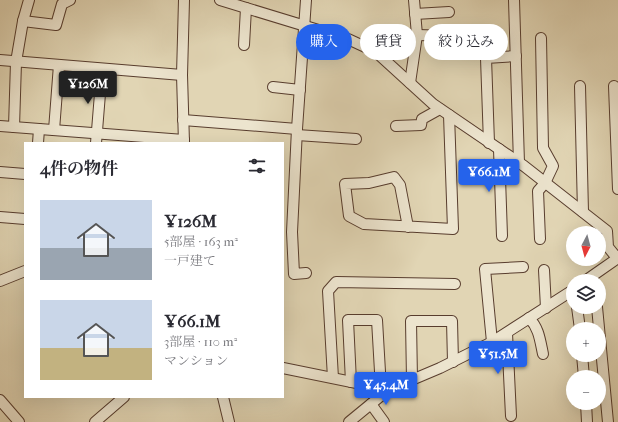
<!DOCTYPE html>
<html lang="ja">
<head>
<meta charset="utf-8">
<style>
	:root { --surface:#fff; --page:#f2f2f3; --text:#2b2b33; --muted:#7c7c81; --accent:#2563eb }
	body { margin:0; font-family:"IM FELL French Canon","Noto Serif JP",serif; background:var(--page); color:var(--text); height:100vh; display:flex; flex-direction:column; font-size:15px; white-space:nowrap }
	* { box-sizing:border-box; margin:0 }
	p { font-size:13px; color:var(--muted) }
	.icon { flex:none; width:22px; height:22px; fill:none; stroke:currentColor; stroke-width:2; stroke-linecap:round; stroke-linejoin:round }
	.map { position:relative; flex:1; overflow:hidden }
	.sheet { position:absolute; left:24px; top:142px; width:260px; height:256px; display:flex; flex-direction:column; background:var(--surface); border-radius:0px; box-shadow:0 4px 16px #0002 }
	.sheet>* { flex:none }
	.top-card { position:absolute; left:296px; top:24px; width:262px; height:36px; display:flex; gap:8px }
	.needle { width:26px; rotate:186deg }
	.controls { position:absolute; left:566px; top:226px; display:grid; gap:8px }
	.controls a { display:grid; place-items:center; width:40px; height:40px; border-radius:50%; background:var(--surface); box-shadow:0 4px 16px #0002; font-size:20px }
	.price { position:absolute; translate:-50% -34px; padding:0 9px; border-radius:4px; background:var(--accent); color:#fff; font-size:13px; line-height:26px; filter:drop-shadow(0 1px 2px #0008) }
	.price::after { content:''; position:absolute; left:50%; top:24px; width:12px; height:9px; margin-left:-6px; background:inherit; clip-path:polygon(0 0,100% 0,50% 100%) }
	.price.active { background:#222; color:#fff }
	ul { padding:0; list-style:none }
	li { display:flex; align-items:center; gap:12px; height:100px; padding:0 16px }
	li span { display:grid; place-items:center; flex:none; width:112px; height:80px; border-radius:0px; color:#555 }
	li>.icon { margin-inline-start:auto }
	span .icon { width:48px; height:48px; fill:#fffc; stroke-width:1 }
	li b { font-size:17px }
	h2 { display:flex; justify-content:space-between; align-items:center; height:48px; padding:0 16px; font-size:17px }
	.pill { padding:0 14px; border-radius:18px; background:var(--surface); box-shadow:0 4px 16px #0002; font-size:14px; line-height:36px }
	.pill.active { background:var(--accent); color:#fff }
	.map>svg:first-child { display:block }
</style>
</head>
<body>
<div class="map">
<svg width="618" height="422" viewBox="0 0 618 422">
	<rect width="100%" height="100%" fill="#e1d5b4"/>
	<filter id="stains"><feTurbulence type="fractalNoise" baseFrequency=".005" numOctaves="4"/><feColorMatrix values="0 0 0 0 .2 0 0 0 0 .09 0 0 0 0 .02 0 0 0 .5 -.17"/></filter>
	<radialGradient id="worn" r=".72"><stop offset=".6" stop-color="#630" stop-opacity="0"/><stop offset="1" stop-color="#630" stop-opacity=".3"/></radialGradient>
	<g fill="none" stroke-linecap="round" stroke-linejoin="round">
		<defs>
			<g id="minor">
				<path d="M184 0 182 75 184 143"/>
				<path d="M220 0 348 39 376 52 433 104 524 166 607 231 608 247 617 258"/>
				<path d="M514 0 519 163"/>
				<path d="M415 14 449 12"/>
				<path d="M23 21 56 25 62 4 70 0"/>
				<path d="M417 35 453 36"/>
				<path d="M244 45 246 8"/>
				<path d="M0 60 182 75"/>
				<path d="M410 83 417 35 414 0"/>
				<path d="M580 86 583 212"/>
				<path d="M614 86 618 189"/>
				<path d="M273 87 300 90"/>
				<path d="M183 120 297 129"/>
				<path d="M0 126 184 140"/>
				<path d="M396 126 421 125 422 119 440 109"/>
				<path d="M14 127 16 62 23 21 29 0"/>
				<path d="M54 130 59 65"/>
				<path d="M297 135 356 139"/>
				<path d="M38 143 39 129"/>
				<path d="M96 143 102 69"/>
				<path d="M489 143 486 58 516 56"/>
				<path d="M499 149 502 236"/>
				<path d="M0 172 25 174"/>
				<path d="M0 217 25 219"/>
				<path d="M408 227 400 185 394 177 369 183 345 184 349 216 364 224 453 229 449 115"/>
				<path d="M540 239 538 191 545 183 553 166 543 148 541 38"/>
				<path d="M544 270 546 308"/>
				<path d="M306 273 294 274 292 232 297 129 306 0"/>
				<path d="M0 281 25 271"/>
				<path d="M585 281 618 258"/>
				<path d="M577 307 580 329"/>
				<path d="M597 307 608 422"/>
				<path d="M529 318C539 328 540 340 543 354"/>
				<path d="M507 333 511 416"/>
				<path d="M492 342 485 269 523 267"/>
				<path d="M582 355 584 377"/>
				<path d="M283 368 386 389"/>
				<path d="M333 378 328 291 336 282 455 284"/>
				<path d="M412 380 411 321H452L453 362"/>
				<path d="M351 382 348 320H377L381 389"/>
				<path d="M223 397 229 422"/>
				<path d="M0 400 19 422"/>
				<path d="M586 403 587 422"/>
				<path d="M371 404 384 422"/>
				<path d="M95 422 124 397"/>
				<path d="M349 422 388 390 440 368 492 342 573 290"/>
			</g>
		</defs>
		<use href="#minor" stroke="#583d2e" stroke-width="12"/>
		<use href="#minor" stroke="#ece4ce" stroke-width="10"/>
	</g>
	<rect width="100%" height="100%" filter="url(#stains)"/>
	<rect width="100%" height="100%" fill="url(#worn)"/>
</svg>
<div class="controls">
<a><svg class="needle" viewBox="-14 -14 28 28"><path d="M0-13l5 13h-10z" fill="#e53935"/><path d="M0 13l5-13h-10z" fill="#7c7c81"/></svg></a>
<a><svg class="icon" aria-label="layers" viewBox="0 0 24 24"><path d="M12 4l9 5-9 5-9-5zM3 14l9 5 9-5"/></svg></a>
<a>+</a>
<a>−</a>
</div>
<b class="price active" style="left:88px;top:105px">¥126M</b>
<b class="price" style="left:489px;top:193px">¥66.1M</b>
<b class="price" style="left:498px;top:375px">¥51.5M</b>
<b class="price" style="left:386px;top:406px">¥45.4M</b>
<div class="top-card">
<a class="pill active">購入</a>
<a class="pill">賃貸</a>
<a class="pill">絞り込み</a>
</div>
<section class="sheet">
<h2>4件の物件<svg class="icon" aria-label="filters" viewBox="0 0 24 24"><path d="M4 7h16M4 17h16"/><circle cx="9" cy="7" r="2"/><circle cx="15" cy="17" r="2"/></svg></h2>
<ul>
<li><span style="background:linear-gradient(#c9d6e8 60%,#9aa5b1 0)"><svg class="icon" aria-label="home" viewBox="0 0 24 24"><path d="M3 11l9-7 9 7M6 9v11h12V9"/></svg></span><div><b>¥126M</b><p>5部屋 · 163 m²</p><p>一戸建て</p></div></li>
<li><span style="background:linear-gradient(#c9d6e8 60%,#c2b280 0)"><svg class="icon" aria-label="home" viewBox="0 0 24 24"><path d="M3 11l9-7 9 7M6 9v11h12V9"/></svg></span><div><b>¥66.1M</b><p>3部屋 · 110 m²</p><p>マンション</p></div></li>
</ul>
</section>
</div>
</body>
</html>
